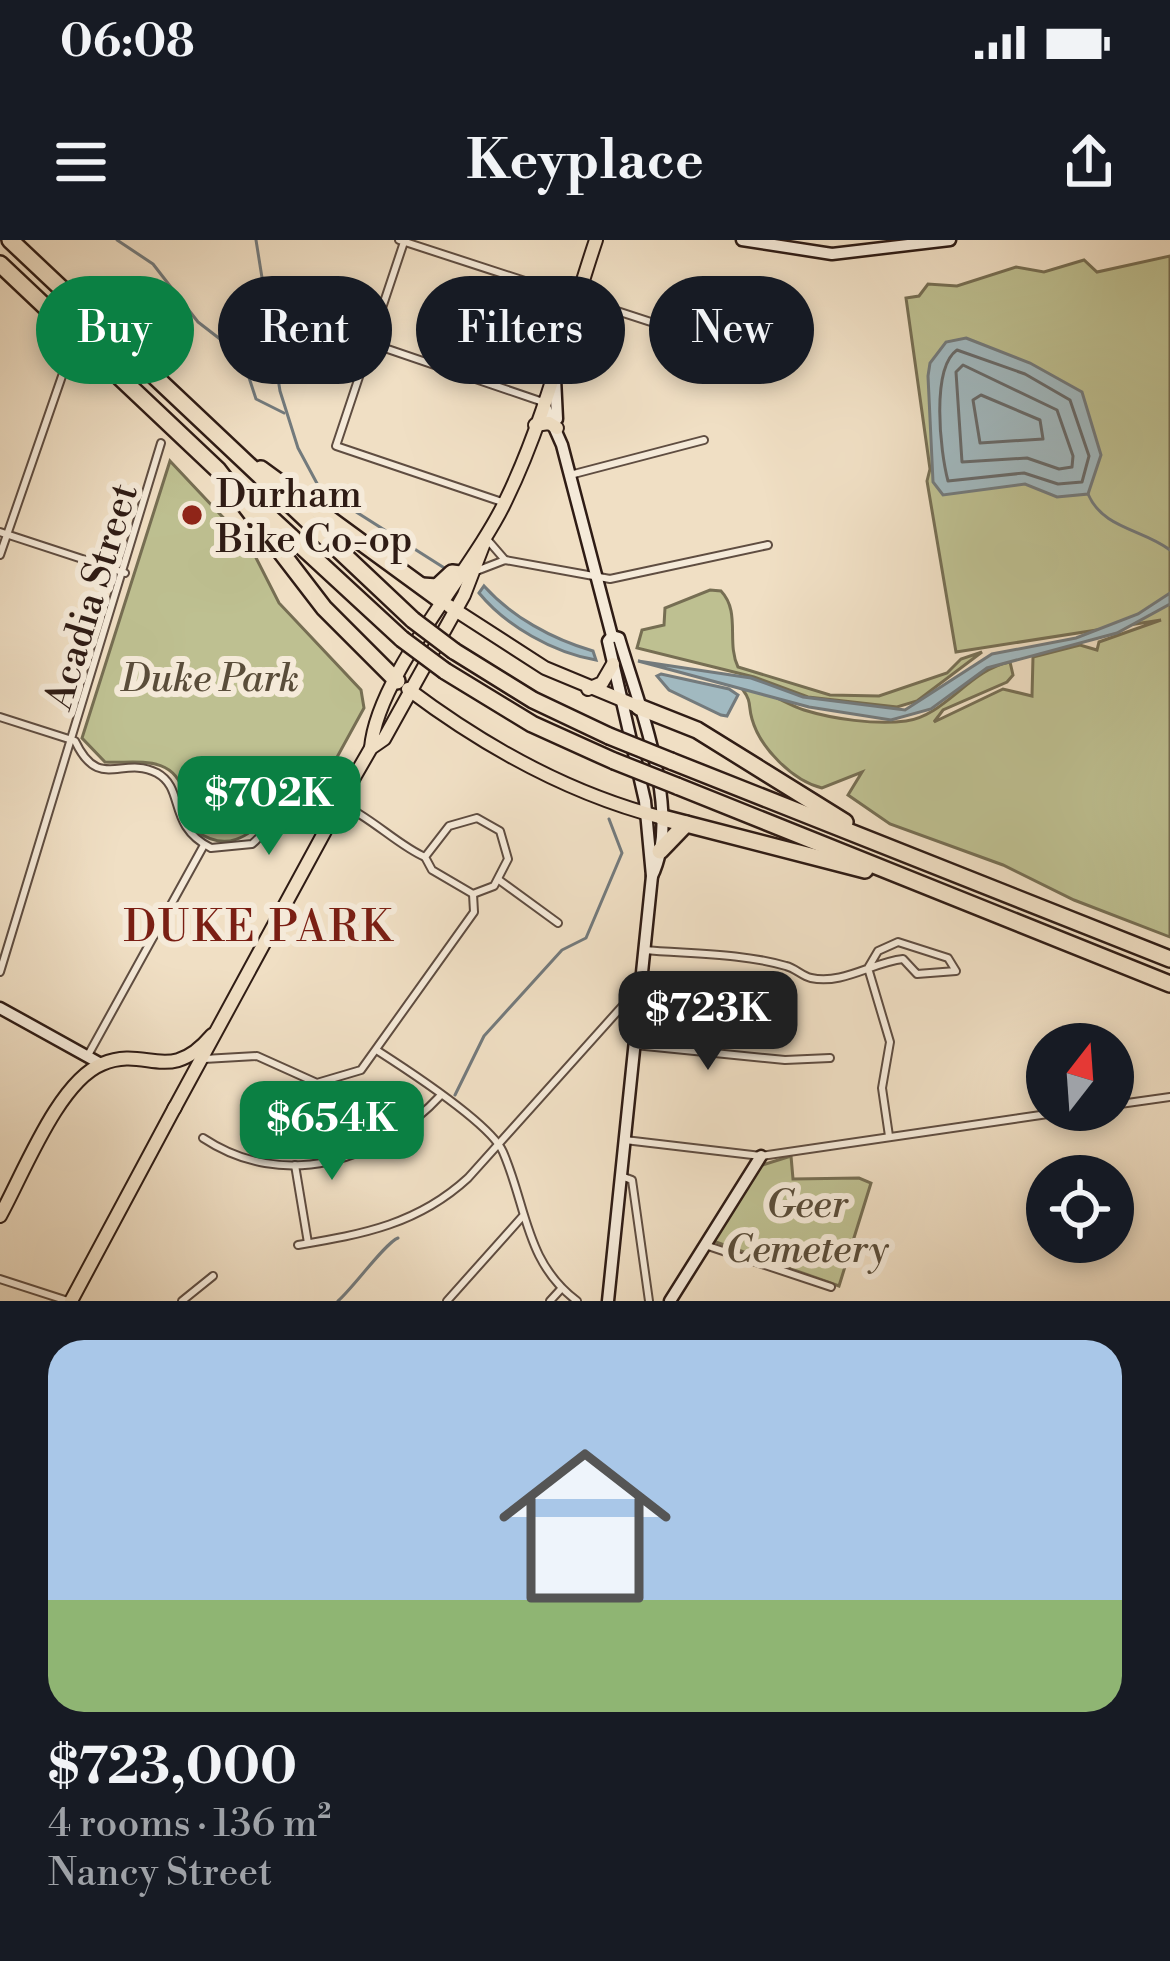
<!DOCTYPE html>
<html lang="en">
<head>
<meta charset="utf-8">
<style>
	:root { --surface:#171b24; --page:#20242c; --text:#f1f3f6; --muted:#9ea1a6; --line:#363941; --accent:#0b8043 }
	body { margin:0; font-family:"Libre Bodoni",serif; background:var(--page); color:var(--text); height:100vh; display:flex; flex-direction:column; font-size:45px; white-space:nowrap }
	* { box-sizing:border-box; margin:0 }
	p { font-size:39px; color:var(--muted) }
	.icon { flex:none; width:66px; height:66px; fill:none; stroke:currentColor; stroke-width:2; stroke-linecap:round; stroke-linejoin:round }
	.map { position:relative; height:1061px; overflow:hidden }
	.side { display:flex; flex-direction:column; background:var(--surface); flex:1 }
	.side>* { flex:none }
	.top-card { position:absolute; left:36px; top:36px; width:1098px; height:108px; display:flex; gap:24px }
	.needle { width:78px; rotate:17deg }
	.controls { position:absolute; left:1026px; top:783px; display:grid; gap:24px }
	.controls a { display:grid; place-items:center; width:108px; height:108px; border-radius:50%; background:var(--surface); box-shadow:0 6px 18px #0003; font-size:60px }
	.price { position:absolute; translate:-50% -102px; padding:0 27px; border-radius:24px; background:var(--accent); color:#fff; font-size:39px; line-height:78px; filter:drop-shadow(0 3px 6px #0008) }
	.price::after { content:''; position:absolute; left:50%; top:72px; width:36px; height:27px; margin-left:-18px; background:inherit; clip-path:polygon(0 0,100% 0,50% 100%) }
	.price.active { background:#222; color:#fff }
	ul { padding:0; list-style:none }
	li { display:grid; align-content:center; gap:24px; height:636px; padding:0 48px }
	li+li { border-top:3px solid var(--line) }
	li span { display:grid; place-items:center; height:372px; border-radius:36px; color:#555 }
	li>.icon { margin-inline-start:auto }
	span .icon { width:216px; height:216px; fill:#fffc; stroke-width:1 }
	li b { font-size:51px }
	.chip { padding:0 42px; border-radius:54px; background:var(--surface); box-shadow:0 6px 18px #0003; font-size:42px; line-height:108px }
	.chip.active { background:var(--accent); color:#fff }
	.status { display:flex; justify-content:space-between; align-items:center; height:84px; padding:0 60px; background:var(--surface); direction:ltr }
	.status svg { height:33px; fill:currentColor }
	header { display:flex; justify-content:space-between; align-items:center; height:156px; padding:0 48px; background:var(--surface); font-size:54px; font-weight:800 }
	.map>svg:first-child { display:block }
</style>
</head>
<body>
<div class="status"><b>06:08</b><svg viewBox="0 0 49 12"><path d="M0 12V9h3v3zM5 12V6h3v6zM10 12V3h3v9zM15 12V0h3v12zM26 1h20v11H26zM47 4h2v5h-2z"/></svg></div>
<header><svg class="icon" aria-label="menu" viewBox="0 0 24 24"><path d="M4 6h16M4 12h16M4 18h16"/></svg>Keyplace<svg class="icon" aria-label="share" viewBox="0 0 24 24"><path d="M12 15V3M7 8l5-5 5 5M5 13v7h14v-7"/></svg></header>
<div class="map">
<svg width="1170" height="1061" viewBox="0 0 1170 1061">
	<rect width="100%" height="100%" fill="#f0dfc4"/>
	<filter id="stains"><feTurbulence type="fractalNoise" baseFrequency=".00167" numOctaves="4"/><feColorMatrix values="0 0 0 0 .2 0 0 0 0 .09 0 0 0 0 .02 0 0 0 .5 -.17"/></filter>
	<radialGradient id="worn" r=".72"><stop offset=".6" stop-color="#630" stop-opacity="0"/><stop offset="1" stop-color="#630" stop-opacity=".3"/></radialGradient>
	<g fill="#bec091" stroke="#766e53" stroke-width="3">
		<path d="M1170 16V697L1074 660 1003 625 890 584 848 555 862 532 822 548C793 541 760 508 752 479 748 466 752 462 743 450 764 447 783 463 804 470 833 479 875 485 906 481 945 476 970 429 1010 422L1013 435 1007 442 943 470 934 482 1003 449 1032 456 1033 417 1080 405 1097 410 1099 402 1161 380 956 412 927 241 930 229 906 58 919 56 928 44 957 46 1016 27 1044 32 1084 20 1097 32Z"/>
		<path d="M170 221 250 306 279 363 361 450 364 468 319 550C269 551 250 629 196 591 189 578 188 568 184 554 174 513 135 524 105 522L82 498Z"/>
		<path d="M710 350 721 351C741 372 726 402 738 427L830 455 879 456 947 433 961 419 982 412 917 461 897 467 808 457 754 437 637 408 642 390 664 385 665 368Z"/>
		<path d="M791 916 793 939 859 938 871 943 839 1046 713 1001 759 926Z"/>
	</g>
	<g fill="#a1b9c0" stroke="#737a7c" stroke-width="3">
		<path d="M966 98 1030 123 1082 152 1101 215 1088 254 1057 257 1025 244 943 255 933 242 928 136 930 123 946 102Z"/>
		<path d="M484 346C512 377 552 399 593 411L596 420C554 413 506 386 479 353Z"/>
		<path d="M1170 353V364L1117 393 987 428 931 469 891 480 809 467 638 421 751 438 803 457 905 470 992 414 1076 398 1138 374Z"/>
		<path d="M661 434 729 449 738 455 727 476 721 475 669 450 657 436Z"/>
	</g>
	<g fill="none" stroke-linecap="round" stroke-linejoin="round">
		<g stroke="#686a6a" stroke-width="3">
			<path d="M957 110 1025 134 1070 160 1089 216 1082 242 1058 244 1024 233 948 241C940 211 931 128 957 110Z"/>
			<path d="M963 125 1057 170 1073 216 1072 227 1059 229 1027 218 962 222 956 132Z"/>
			<path d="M981 155 1040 180 1043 199 980 203 973 160Z"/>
		</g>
		<g stroke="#737a7c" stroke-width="3">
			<path d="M117 0 153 24 198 82 242 116 256 159 284 173"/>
			<path d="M256 0 280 151 298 208 320 249 446 329"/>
			<path d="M1088 254C1103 289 1143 289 1170 310"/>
			<path d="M455 855 484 796 562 710 586 698 622 613 609 579"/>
			<path d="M338 1061C354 1047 385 1003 398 998"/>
		</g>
		<defs>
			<g id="street">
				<path d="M399 0 743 112"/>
				<path d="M404 2 336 206 502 262"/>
				<path d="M370 103 543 162"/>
				<path d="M570 235 704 200"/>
				<path d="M0 292 125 333"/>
				<path d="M486 298 505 320"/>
				<path d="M0 315 70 113"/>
				<path d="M479 330 505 320 610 339 768 305"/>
				<path d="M0 477 75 501C99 552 122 515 157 533 186 549 166 585 211 608L252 604C267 592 275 572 292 563 337 538 386 601 425 617"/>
				<path d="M477 578 500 591 508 619 494 646 473 654 432 630 425 617 449 586Z"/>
				<path d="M499 640 558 683"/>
				<path d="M644 710C690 714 742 713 786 726 795 728 802 736 811 738 843 745 873 722 903 719L917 734 956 731 948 718 898 702 878 711 868 728 890 802 882 848 889 896"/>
				<path d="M0 732 161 203"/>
				<path d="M635 805 785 820 830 818"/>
				<path d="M378 811C406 829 491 884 503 912 527 967 525 1022 577 1061"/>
				<path d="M87 817 204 605"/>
				<path d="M204 819 257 816 317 843 361 830 474 672 473 654"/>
				<path d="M1113 865 1170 857"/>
				<path d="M203 898C283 951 379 922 441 855"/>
				<path d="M625 900 761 916 1075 870"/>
				<path d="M295 925 308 1003"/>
				<path d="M621 936 632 940 649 1061"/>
				<path d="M298 1005C364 994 418 984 468 938L626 762 629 745"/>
				<path d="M705 1005 831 1047"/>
				<path d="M0 1039 68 1061"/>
				<path d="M182 1061 213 1036"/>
				<path d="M447 1061 522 977"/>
				<path d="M550 1061 561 1049"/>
			</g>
			<g id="secondary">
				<path d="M742 0 832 14 950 0"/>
				<path d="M555 138 557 179"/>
				<path d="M543 162 562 205 612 396 608 401 645 561 652 636 608 1061"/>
				<path d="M612 396 619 398C638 463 683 573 652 636"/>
				<path d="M0 768 101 824"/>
				<path d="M670 1061 761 916"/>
			</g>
			<g id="primary">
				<path d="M535 185 549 183 557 188"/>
				<path d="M449 366 545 428 639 467"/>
				<path d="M408 449C485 507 569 554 663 578"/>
				<path d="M588 449 602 443 613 424"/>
				<path d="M371 508C377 434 474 329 506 260 546 178 567 86 596 0"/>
				<path d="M174 869 356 534 371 508 384 499 464 355 484 303"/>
				<path d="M0 976C23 935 58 842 102 824 147 805 169 846 212 795"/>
				<path d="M71 1061 175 867"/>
			</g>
			<g id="highway">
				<path d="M10 0 413 380"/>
				<path d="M0 24 218 230 324 368 397 441"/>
				<path d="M261 229 443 362"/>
				<path d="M247 256 402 399"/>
				<path d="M422 346 437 347 452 333 460 334"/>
				<path d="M454 411 533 460 609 496"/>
				<path d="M445 431 532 484 614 521"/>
				<path d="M639 467 697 490 845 582"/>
				<path d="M671 521 1170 719"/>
				<path d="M677 546 1170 744"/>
				<path d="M663 578 865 630"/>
				<path d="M660 611 686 584"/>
			</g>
		</defs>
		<use href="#street" stroke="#5f4d41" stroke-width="10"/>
		<use href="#secondary" stroke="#2f1c15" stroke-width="15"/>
		<use href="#primary" stroke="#2f1c15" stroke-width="16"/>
		<use href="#highway" stroke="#2f1c15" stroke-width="20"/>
		<use href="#street" stroke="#f5ead9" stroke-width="6"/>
		<use href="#secondary" stroke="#f5ead9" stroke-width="10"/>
		<use href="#primary" stroke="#f0dfc4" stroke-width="12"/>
		<use href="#highway" stroke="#f0dfc4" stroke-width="15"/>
		<defs>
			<g id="highway-bridge">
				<path d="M413 380 454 411"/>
				<path d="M402 399 445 431"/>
				<path d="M609 496 671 521"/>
				<path d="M614 521 677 546"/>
			</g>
		</defs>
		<use href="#highway-bridge" stroke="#2f1c15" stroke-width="20" stroke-linecap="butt"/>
		<use href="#highway-bridge" stroke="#f0dfc4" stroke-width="15"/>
	</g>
	<circle fill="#8f2418" stroke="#f5ead9" stroke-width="4.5" cx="192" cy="275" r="12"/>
	<g text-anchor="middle" stroke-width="12" stroke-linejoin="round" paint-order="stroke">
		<g font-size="39" fill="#2f1c15" stroke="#f5ead9" text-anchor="start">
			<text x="216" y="267">Durham<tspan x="216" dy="45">Bike Co-op</tspan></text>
		</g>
		<g font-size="39" fill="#2f1c15" stroke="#f5ead9">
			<text transform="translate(90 356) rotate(-73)" y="14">Acadia Street</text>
		</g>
		<g font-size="39" font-style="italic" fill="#5a4d3a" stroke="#f5ead9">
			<text x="210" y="451">Duke Park</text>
			<text x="807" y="977">Geer<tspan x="807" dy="45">Cemetery</tspan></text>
		</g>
		<g font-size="42" letter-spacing="3" fill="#7a1f14" stroke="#f5ead9">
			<text x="259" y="701">DUKE PARK</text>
		</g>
	</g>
	<rect width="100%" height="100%" filter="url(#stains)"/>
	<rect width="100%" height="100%" fill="url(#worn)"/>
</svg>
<div class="controls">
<a><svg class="needle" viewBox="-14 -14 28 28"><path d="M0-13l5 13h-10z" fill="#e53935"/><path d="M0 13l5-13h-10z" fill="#9ea1a6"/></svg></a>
<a><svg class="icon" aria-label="locate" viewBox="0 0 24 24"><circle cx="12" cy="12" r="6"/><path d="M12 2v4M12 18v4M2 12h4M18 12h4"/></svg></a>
</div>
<b class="price" style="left:269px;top:618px">$702K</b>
<b class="price active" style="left:708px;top:833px">$723K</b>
<b class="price" style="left:332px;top:943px">$654K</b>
<div class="top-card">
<a class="chip active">Buy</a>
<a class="chip">Rent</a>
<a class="chip">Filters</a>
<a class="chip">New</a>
</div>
</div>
<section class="side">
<ul>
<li><span style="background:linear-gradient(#a9c7e8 70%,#8fb573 0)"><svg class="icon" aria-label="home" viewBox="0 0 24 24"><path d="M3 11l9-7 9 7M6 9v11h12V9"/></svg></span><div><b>$723,000</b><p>4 rooms · 136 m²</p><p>Nancy Street</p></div></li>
</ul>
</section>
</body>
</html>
